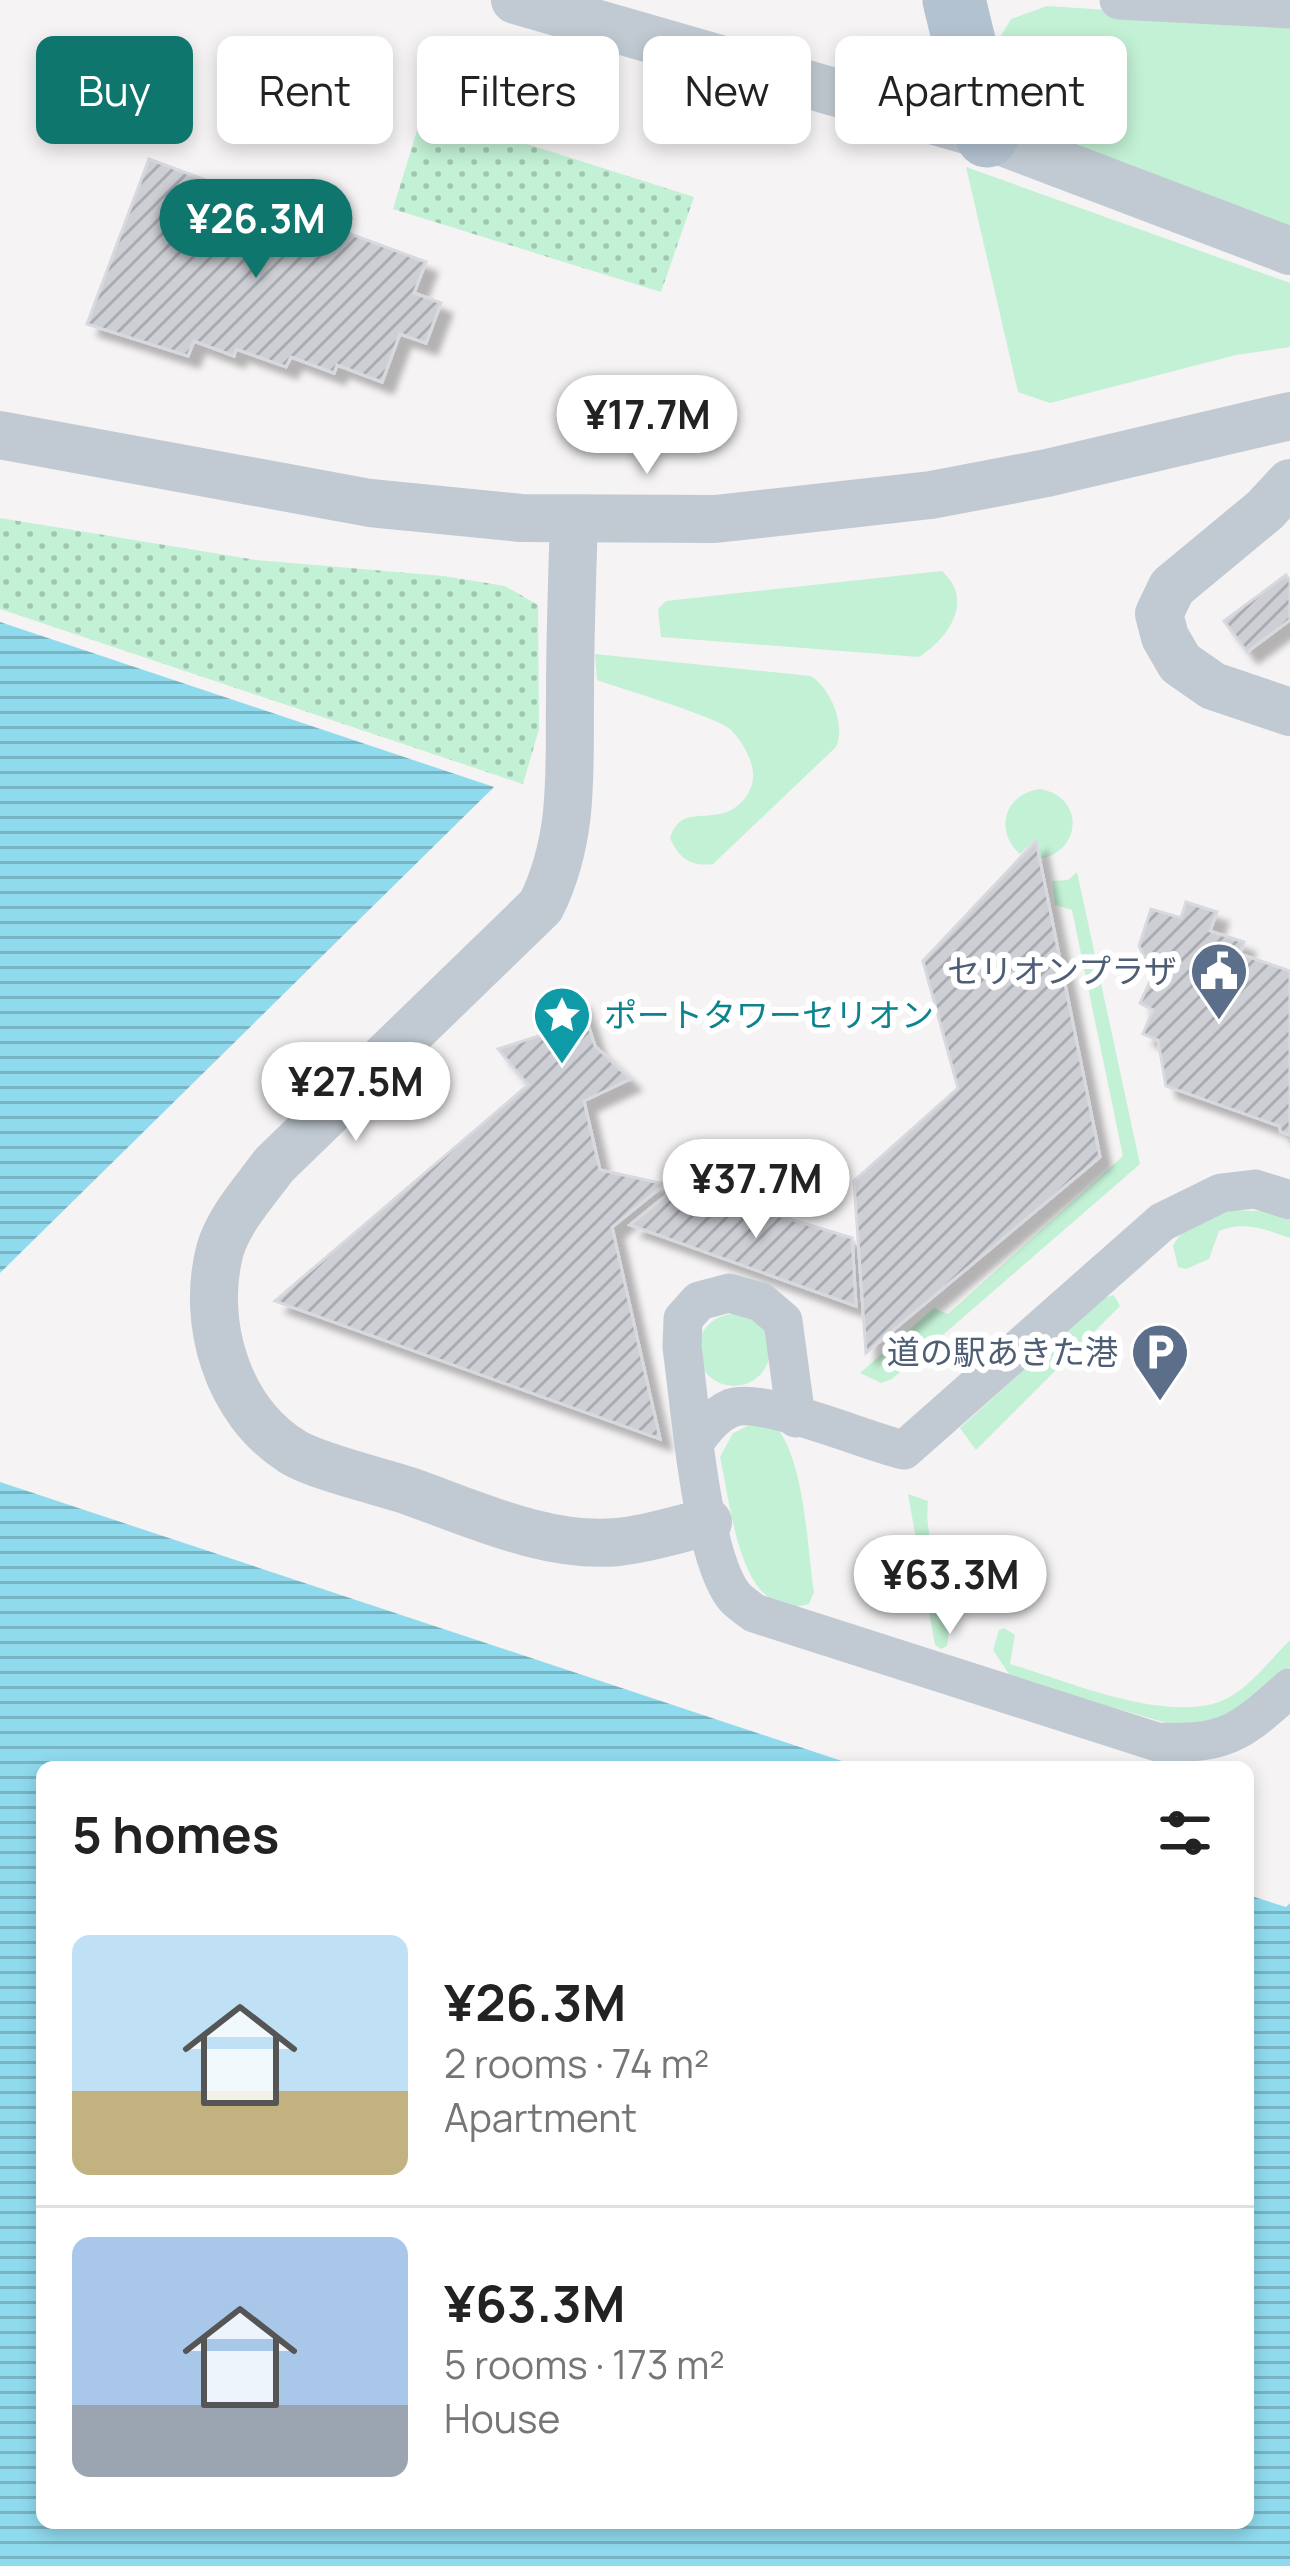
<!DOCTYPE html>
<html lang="en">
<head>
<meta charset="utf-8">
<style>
	:root { --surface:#fff; --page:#f6f6f6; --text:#222; --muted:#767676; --line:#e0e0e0; --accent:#0f766e }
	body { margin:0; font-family:Manrope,"Noto Sans JP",sans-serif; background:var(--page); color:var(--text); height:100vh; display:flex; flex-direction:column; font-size:45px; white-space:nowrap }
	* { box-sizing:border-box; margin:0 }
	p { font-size:39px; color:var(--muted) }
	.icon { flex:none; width:66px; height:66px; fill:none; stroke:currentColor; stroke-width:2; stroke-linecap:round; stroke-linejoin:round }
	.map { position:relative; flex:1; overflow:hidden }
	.side { position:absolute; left:36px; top:1761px; width:1218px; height:768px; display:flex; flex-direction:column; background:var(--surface); border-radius:18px; box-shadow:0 6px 18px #0003 }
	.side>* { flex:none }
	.top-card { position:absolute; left:36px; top:36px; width:1218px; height:108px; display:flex; gap:24px }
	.price { position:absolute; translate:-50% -102px; padding:0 27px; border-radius:42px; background:#fff; color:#222; font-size:39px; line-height:78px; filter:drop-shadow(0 3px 6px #0008) }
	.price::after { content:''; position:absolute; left:50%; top:72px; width:36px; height:27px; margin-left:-18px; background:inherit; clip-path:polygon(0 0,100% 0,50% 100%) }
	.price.on { background:var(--accent); color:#fff }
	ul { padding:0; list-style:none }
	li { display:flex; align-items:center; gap:36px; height:300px; padding:0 36px }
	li+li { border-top:3px solid var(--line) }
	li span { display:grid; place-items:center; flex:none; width:336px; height:240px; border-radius:18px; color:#555 }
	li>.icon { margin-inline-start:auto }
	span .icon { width:144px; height:144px; fill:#fffc; stroke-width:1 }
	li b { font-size:51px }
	h2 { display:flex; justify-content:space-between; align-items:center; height:144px; padding:0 36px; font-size:51px }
	.pill { padding:0 42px; border-radius:18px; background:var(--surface); box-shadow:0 6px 18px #0003; font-size:42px; line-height:108px }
	.pill.on { background:var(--accent); color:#fff }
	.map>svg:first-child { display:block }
</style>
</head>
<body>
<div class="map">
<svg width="1290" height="2566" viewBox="0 0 1290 2566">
	<defs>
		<pattern id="park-dots" width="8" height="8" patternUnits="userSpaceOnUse" patternTransform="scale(3)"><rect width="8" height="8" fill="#c3f1d5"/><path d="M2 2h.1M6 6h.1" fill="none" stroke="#a0c6b0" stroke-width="1.8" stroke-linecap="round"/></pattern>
		<pattern id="water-rules" width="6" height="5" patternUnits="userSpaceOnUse" patternTransform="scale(3)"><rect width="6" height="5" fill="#90daee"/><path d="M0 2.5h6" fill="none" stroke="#78b4c4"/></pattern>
		<pattern id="building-hatch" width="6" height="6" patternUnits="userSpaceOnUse" patternTransform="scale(3)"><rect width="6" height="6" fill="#cdcfd5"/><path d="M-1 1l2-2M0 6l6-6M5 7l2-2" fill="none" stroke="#a8abb0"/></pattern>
		<filter id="shadow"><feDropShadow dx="11" dy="11" stdDeviation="3" flood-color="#0004"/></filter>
	</defs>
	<rect width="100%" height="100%" fill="#f5f3f3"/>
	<g fill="#c3f1d5">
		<path d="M1047 6 1290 22V231L1028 136 993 49 1011 19Z"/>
		<path d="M966 167 1290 283V347L1236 355 1050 403 1018 392Z"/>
		<path d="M942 571C974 600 950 637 919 657L661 637 658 609 666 601Z"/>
		<path d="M595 654 811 676C831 689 846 725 836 747L713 864C690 867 679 858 670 838 680 808 699 820 724 813 738 809 751 795 753 779 755 763 742 740 730 729 714 716 622 689 597 680Z"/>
		<path d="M1040 789C1085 797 1082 851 1040 859L1036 839 1020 854C994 831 1004 794 1040 789Z"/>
		<path d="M1077 872 1140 1164 892 1379 881 1383 860 1373 934 1308 948 1314 1123 1156 1072 910 1055 905 1052 881 1068 880Z"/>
		<path d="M1232 1210 1261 1211 1290 1220V1238C1264 1229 1246 1221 1219 1231L1209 1259 1186 1269 1178 1267 1173 1246C1184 1224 1210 1215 1232 1210Z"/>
		<path d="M1114 1295 1120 1306 976 1450 960 1428 1103 1298Z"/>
		<circle cx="734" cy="1350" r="36"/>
		<path d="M752 1424 777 1428C805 1463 807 1547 814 1592L809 1604C739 1625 731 1503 720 1457L733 1433Z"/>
		<path d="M908 1494 928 1501C922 1550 957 1598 947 1646L941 1649 935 1645Z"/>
		<path d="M1004 1628 1015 1635 1010 1664C1068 1681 1172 1727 1228 1698 1251 1686 1272 1658 1290 1640V1667L1273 1684 1219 1723 1170 1724 1029 1683 1009 1674 993 1650 999 1630Z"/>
	</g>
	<g fill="url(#park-dots)">
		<path d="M423 111 694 197 661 292 393 209Z"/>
		<path d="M0 518 256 560 444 576 505 586 538 605 539 729 523 784 0 609Z"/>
	</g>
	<g fill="url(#water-rules)">
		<path d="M0 622 494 787 0 1273Z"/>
		<path d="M0 1482 860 1767H42V2523H1248V1895L1286 1907 1290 1903V2566H0Z"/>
	</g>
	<g fill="url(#building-hatch)" stroke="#d7d9de" stroke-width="3" filter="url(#shadow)">
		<path d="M149 159 426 262 414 293 441 303 426 343 400 334 382 382 337 365 334 373 291 357 286 367 236 349 234 356 194 341 188 356 87 324Z"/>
		<path d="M1286 575 1290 581V620L1247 652 1224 621Z"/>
		<path d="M1036 841 1100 1157 866 1353 854 1181 958 1088 923 961Z"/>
		<path d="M1186 902 1217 912 1210 931 1244 942 1240 954 1290 971V1135L1281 1132 1279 1126 1166 1086 1158 1040 1143 1034 1153 1010 1140 1003 1153 975 1139 946 1151 909 1181 918Z"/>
		<path d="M579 997 595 1046 630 1079 584 1101 600 1170 665 1184 612 1227 660 1439 275 1301 528 1085 498 1049 545 1034Z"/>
		<path d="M679 1185 852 1238 856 1306 630 1225Z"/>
	</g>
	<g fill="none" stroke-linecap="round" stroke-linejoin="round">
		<g stroke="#c1cad2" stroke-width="39">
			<path d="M1119 0 1290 9"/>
			<path d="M796 1418 783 1321 761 1302 729 1293 699 1301 683 1319 682 1347C690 1405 701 1552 733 1595 738 1602 747 1607 754 1613L1157 1742C1226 1745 1240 1733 1290 1688"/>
			<path d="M696 1440C706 1427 715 1415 731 1408 762 1396 865 1441 904 1450L1162 1222 1221 1193 1255 1189 1290 1200"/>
		</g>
		<g stroke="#c1cad2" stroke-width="48">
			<path d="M515 0 987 136 1290 251"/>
			<path d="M0 435 370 503 521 518 715 519 931 495 1047 473 1290 416"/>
			<path d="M1290 483 1265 510 1172 587 1159 614 1165 637 1180 663 1213 686 1290 712"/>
			<path d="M574 519C572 578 570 637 570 696 569 771 575 837 541 906L274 1165C255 1191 229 1219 220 1250 201 1322 227 1411 293 1452 318 1467 375 1480 406 1490 472 1513 547 1549 618 1542 648 1539 678 1529 708 1522"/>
		</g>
		<path stroke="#b3c2d1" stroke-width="63" d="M954 0 987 136"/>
	</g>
	<defs>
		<symbol id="civic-pin" viewBox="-11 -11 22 30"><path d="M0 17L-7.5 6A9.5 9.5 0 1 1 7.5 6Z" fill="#5c6f8a" stroke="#fff"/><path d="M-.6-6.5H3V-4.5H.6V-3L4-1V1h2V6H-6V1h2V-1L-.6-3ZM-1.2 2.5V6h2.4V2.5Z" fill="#fff"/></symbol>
		<symbol id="sight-pin" viewBox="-11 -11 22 30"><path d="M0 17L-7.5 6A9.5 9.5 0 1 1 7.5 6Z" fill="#0f9aa8" stroke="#fff"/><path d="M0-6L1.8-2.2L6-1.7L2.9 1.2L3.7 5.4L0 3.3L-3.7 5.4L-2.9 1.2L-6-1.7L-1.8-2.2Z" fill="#fff"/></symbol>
		<symbol id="parking-pin" viewBox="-11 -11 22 30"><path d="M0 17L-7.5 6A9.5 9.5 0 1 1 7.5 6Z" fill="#5c6f8a" stroke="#fff"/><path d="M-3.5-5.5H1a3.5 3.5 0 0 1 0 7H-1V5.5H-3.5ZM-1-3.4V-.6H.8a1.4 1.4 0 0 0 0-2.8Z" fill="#fff"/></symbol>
	</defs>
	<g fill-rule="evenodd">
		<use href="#civic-pin" x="1186" y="938" width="66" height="90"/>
		<use href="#sight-pin" x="529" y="982" width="66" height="90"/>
		<use href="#parking-pin" x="1127" y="1319" width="66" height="90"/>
	</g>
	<g text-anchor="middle" stroke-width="12" stroke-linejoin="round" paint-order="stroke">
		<g font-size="33" fill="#4e5e75" stroke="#fff" text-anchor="end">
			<text x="1177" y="983">セリオンプラザ</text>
			<text x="1118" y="1364">道の駅あきた港</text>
		</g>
		<g font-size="33" fill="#0d838f" stroke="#fff" text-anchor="start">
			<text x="604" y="1027">ポートタワーセリオン</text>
		</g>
	</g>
</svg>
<b class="price on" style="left:256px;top:281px">¥26.3M</b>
<b class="price" style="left:647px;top:477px">¥17.7M</b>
<b class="price" style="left:356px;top:1144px">¥27.5M</b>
<b class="price" style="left:756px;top:1241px">¥37.7M</b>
<b class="price" style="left:950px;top:1637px">¥63.3M</b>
<div class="top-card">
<a class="pill on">Buy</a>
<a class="pill">Rent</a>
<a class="pill">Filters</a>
<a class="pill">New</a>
<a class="pill">Apartment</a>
</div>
<section class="side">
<h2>5 homes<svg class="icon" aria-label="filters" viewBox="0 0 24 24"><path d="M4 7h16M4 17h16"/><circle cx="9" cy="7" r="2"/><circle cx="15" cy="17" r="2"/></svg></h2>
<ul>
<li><span style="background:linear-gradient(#bfe0f5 65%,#c2b280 0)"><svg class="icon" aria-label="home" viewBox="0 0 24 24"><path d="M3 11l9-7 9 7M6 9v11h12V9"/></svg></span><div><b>¥26.3M</b><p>2 rooms · 74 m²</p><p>Apartment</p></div></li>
<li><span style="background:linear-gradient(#a9c7e8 70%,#9aa5b1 0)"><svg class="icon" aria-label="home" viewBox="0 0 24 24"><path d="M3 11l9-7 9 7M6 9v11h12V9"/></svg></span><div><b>¥63.3M</b><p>5 rooms · 173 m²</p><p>House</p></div></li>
</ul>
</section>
</div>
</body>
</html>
